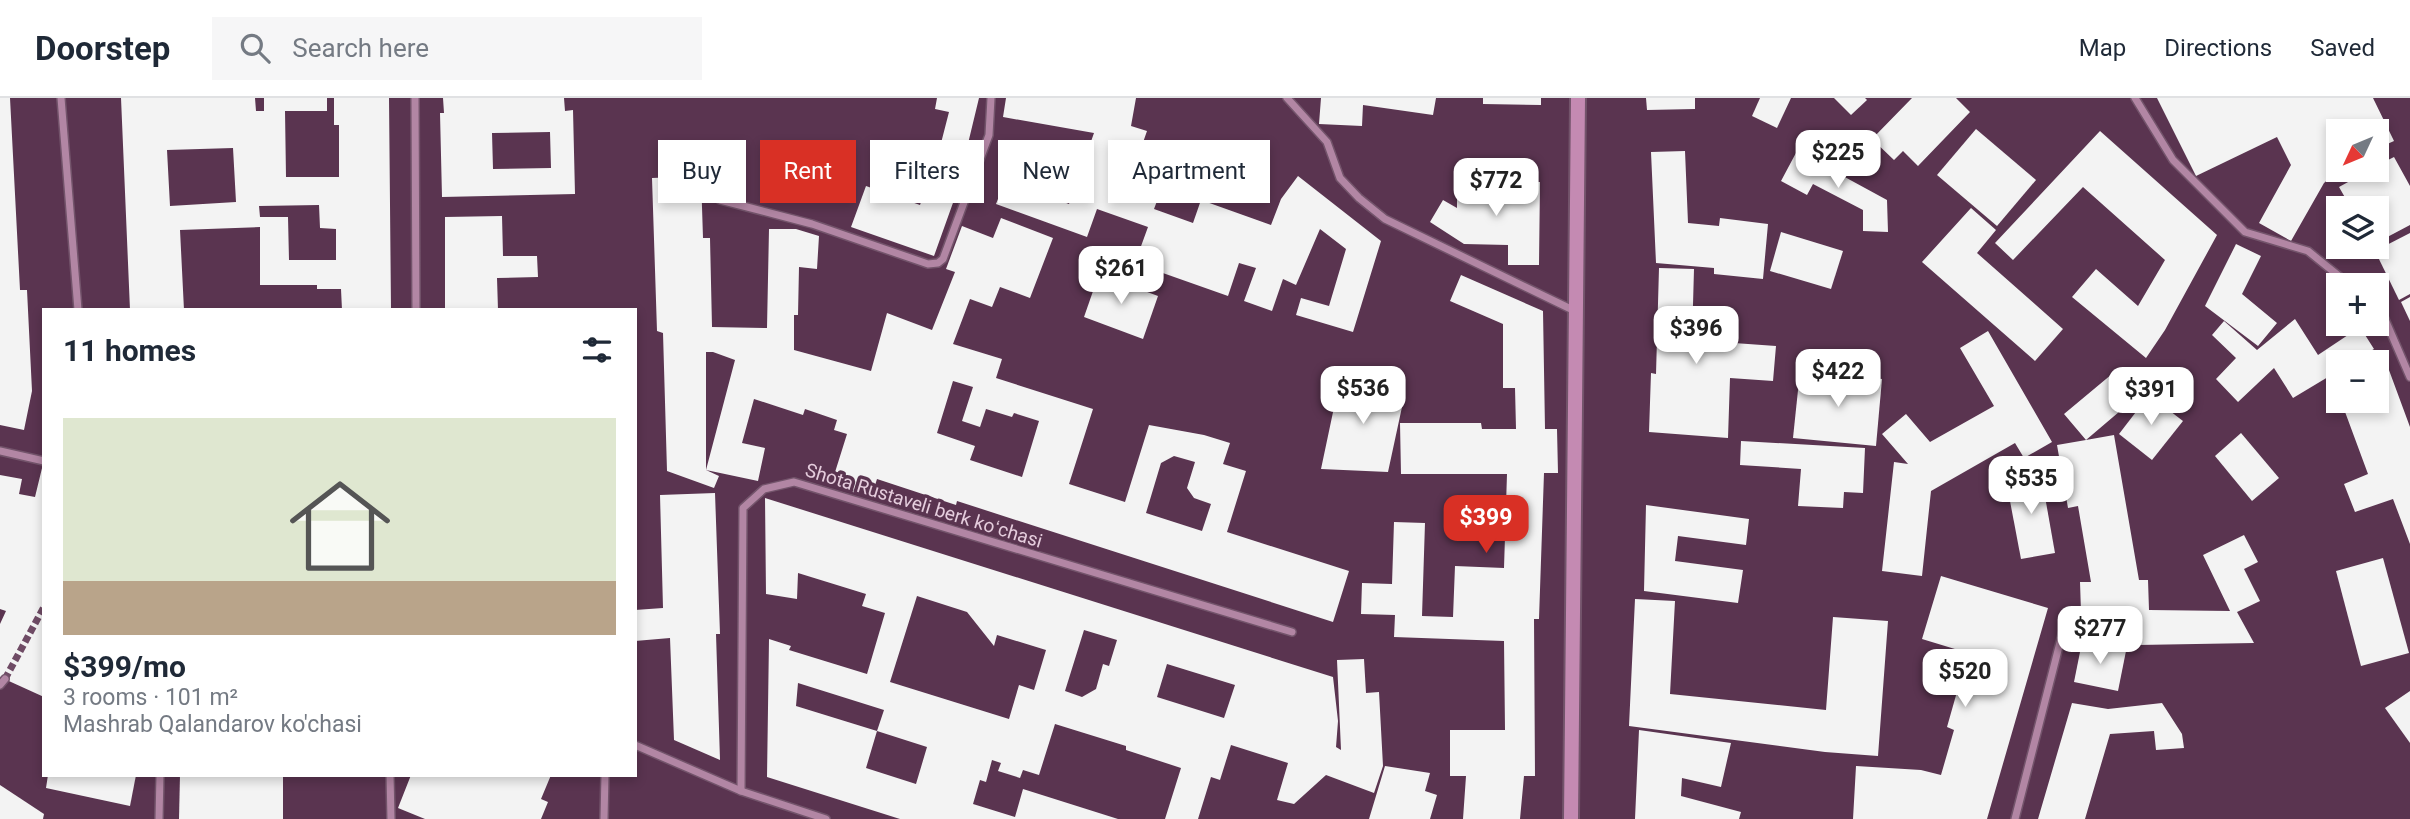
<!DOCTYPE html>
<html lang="en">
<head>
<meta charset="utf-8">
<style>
	:root { --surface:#fff; --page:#f6f6f7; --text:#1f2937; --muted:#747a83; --line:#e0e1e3; --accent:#d93025 }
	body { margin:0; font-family:Roboto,sans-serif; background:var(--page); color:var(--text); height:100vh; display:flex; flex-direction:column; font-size:26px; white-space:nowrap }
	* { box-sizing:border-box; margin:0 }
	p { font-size:23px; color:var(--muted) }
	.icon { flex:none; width:38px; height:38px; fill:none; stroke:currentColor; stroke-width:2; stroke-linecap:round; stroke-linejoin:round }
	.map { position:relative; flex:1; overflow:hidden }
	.sheet { position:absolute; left:42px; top:210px; width:595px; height:469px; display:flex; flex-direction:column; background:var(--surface); border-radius:0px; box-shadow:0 4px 10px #0003 }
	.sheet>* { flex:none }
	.hud { position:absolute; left:658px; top:42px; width:665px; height:63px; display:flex; gap:14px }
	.needle { width:46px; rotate:226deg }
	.fabs { position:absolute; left:2326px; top:21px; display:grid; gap:14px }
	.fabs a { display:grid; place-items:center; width:63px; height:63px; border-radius:0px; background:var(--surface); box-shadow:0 4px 10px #0003; font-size:35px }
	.price { position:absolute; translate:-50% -60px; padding:0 16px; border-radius:14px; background:#fff; color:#222; font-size:23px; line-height:46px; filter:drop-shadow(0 2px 4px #0008) }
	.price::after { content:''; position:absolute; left:50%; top:42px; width:21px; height:16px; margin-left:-10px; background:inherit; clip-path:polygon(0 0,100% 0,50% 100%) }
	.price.active { background:var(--accent); color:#fff }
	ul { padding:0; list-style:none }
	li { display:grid; align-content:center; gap:14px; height:371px; padding:0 21px }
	li span { display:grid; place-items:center; height:217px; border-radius:0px; color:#555 }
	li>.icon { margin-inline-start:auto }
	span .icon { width:126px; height:126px; fill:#fffc; stroke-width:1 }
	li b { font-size:30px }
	h2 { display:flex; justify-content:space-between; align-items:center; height:84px; padding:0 21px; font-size:30px }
	.tag { padding:0 24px; border-radius:0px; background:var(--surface); box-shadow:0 4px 10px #0003; font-size:24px; line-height:63px }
	.tag.active { background:var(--accent); color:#fff }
	header { display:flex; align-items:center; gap:42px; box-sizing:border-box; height:98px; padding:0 35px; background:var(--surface); border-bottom:2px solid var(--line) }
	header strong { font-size:33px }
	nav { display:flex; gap:38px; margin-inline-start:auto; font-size:24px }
	.search { width:490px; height:63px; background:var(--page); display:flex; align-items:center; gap:18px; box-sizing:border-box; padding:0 24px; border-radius:0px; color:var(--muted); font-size:26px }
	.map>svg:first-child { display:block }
</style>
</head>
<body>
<header>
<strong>Doorstep</strong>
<div class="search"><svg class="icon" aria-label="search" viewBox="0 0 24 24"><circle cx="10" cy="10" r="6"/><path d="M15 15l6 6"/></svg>Search here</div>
<nav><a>Map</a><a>Directions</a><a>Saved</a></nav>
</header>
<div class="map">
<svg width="2410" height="721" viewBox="0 0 2410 721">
	<rect width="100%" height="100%" fill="#5a3450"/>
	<g fill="#f3f3f3" fill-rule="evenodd">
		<path d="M0 0H10L20 192H27L32 293 24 332 0 327Z"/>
		<path d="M121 0H255L256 13H264V0H327V13H285L286 79H339V27H334V0H389L391 212H342L341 191H317V187H260V129L180 132 184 212H130ZM233 50 236 104 170 108 167 52ZM319 107 320 130 336 131V162H289L288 119H260L259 108Z"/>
		<path d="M443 0H564L565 13 573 12 575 96 442 99 440 15H444ZM550 34 551 70 493 71 492 35Z"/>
		<path d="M937 0H979L965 58 969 60 934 158 851 129 866 88 920 107 940 49 949 14 935 11Z"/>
		<path d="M1006 0H1136L1131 28 1147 33 1132 76 1163 87 1154 111 1193 125 1201 102 1271 127 1281 101 1298 78 1381 143 1353 234 1296 217 1301 200 1329 208 1346 151 1320 131 1296 187 1283 181 1272 213 1244 203 1256 170 1239 165 1228 198 1160 174 1161 171 1136 162 1148 129 1097 111 1087 139 996 106 1005 83 1069 106 1094 35 1003 19Z"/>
		<path d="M1321 0H1436L1433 17 1363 7 1362 28 1319 26Z"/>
		<path d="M1483 0H1541V7L1483 6Z"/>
		<path d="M1646 0H1695V11L1647 12Z"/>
		<path d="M1760 0H1791L1777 30 1752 18Z"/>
		<path d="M1834 0H1865L1867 2 1851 17Z"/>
		<path d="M1912 0H1956L1970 14 1918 68 1903 53 1894 62 1872 41Z"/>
		<path d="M2157 0H2373L2394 43 2376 51V33H2338V69L2330 73 2332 78 2324 85 2291 143 2259 125 2291 67 2277 39 2196 78Z"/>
		<path d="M1976 31 2036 82 1997 128 1937 77Z"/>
		<path d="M2100 33 2217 137 2165 232 2146 260 2072 199 2096 171 2138 208 2165 162 2083 89 2013 162 1995 145Z"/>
		<path d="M1685 53 1688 125 1719 128 1720 120 1768 126 1763 181 1714 176V170L1656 165 1651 54Z"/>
		<path d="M1797 53 1887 102 1888 134 1863 133V112L1813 86 1807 97 1781 83Z"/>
		<path d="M2394 59 2410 88V127L2376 145V110H2351L2339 89 2370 72H2376V68Z"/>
		<path d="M701 78 703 140H710L712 229 767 230 769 131H796L819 138 817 171 799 169 798 217H794V252L871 273 887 215 932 232 955 174 946 171 962 128 993 140 1001 120 1053 140 1030 200 1000 189 992 209 970 201 953 246 1002 261 996 280 1093 311 1069 386 1125 404 1149 327 1204 337 1230 345 1223 366 1246 373 1227 434 1349 473 1333 524 957 403 956 407 877 381 871 400 831 387 847 336 834 332 837 322 805 311 803 317 754 301 742 345 765 350 758 383 706 372 735 262 713 254H706V372L719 378 714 390 667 373 663 235 657 233 652 80ZM953 283 973 289 962 323 980 329 986 311 1012 319 1014 315 1039 323 1022 379 970 362 975 348 937 335ZM1174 358 1195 364 1187 390 1194 400 1211 406 1202 433 1146 415 1161 365Z"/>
		<path d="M1457 83 1540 84 1539 167H1508V147L1464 146 1430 124 1443 102 1457 110Z"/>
		<path d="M1971 110 1996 132 1977 155 2063 231 2035 263 1922 164Z"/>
		<path d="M502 118 503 158H537L538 179 497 180 498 212H445V119Z"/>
		<path d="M1781 134 1843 153 1831 191 1770 173Z"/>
		<path d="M2410 135V196L2399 202 2375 153Z"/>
		<path d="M2236 146 2261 158 2242 196 2277 225 2258 248 2205 208Z"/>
		<path d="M1659 170 1694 171 1692 242 1776 248 1773 283 1730 280 1728 340 1649 334 1651 275 1656 276Z"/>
		<path d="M1099 176 1158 198 1143 241 1084 219Z"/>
		<path d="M1461 177 1543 213 1545 331H1557L1558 375H1544L1539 521H1534L1535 678H1524L1520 721H1463L1466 678H1450V632H1505L1504 543 1394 539 1395 517 1361 516 1362 485 1392 486 1394 424 1425 425 1422 518 1453 519 1455 468 1504 470 1507 376H1401L1400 325H1481L1482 331H1516L1515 290H1503V226L1450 203Z"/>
		<path d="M2410 199V223L2401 204Z"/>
		<path d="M2295 221 2318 257 2360 229 2374 251 2352 264H2338V273L2293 300 2274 270 2238 304 2216 281 2236 260 2212 237 2224 223 2257 252Z"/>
		<path d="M1988 233 2052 344 2024 360 2015 345 1931 393 1922 478 1882 473 1894 364 1908 366 1882 336 1906 316 1930 344 1994 308 1960 250Z"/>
		<path d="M2386 264 2410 329V446L2393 401 2355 414 2344 386 2368 376 2341 303H2376V268Z"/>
		<path d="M1800 273 1882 281 1876 348 1793 340Z"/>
		<path d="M1363 275 1387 280 1384 291 1405 295 1388 374 1321 371 1340 281 1361 285Z"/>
		<path d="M2112 276 2133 302 2086 342 2114 337 2139 482H2148L2149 512 2230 513 2203 457 2244 437 2258 464 2244 471 2260 503 2237 514 2254 545 2138 547 2082 544 2080 484H2091L2078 408 2068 410 2057 347 2086 342 2064 316Z"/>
		<path d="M2149 297 2183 323 2152 362 2119 336Z"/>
		<path d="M2241 335 2279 380 2252 403 2215 358Z"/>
		<path d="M1741 343 1865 350 1863 395 1844 394 1843 410 1798 408 1801 371 1740 367Z"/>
		<path d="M43 366H44V599L0 579V526L6 513 0 511V377L22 381 19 396 35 399Z"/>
		<path d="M2041 376 2055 455 2021 461 2006 382Z"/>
		<path d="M715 395 720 536H716L720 662 674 642 670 540 635 543V512L663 510 660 397Z"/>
		<path d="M765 400 1333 579 1338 623 1336 649 1341 652 1337 562 1364 561 1366 595 1379 594 1383 668 1374 695 1326 677 1294 706 1277 702 1288 665 1231 647 1220 682 1211 679 1198 721H1165L1181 670 1126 652V648L1055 626 1039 677 1023 672 1020 680 998 673 1001 665 992 662 986 684 980 682 973 706 1015 719 1023 691 1118 721H900L767 679 769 541 791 548 789 552 867 576 885 515 862 508 866 496 798 475 797 501 766 496ZM917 498 967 514 994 548 997 537 1046 552 1034 592 1019 587 1009 621 890 584ZM1084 532 1117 542 1109 568 1103 566 1096 591 1082 599 1065 593ZM1167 566 1235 587 1224 620 1157 599ZM798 585 884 612 877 633 796 608ZM877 633 927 649 916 686 866 670Z"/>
		<path d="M1646 407 1749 421 1746 447 1678 438 1675 463 1743 472 1738 505 1644 493Z"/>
		<path d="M2383 460 2409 555 2361 568 2336 473Z"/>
		<path d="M1941 478 2048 510 1987 721H1853L1856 668 1921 672 1941 677 1954 632 1947 629 1968 555 1922 541Z"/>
		<path d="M1635 501 1675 503 1670 596 1826 612 1833 519 1888 523 1878 658 1825 654 1629 628Z"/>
		<path d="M2082 544 2126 553 2118 593 2074 584Z"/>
		<path d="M2410 593V645L2385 610Z"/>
		<path d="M2072 605 2108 611 2162 605 2182 636 2184 650 2156 652 2154 633 2110 636 2085 721H2038Z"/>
		<path d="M1639 632 1731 645 1721 689 1682 680 1681 698 1741 714 1739 721H1635Z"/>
		<path d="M1385 668 1430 675 1425 693 1437 697 1430 721H1369Z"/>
		<path d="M48 677H136L130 708 46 690Z"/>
		<path d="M180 677H283V721H179Z"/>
		<path d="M411 677H551L541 701 548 704 541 721H425L398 710Z"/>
		<path d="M0 687 44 716 43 721H0Z"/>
	</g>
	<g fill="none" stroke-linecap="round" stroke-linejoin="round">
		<path stroke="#6f4b65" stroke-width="7" stroke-dasharray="7 3.5" stroke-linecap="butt" d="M5 581 44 509"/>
		<defs>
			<g id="street">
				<path d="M61 0 78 212"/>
				<path d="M415 0 416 212"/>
				<path d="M1287 0 1327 44 1340 80 1359 100 1385 121 1575 213"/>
				<path d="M2135 0 2173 62 2245 134 2308 153 2350 187"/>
				<path d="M720 102 812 126 928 166 938 165 943 161 989 37 991 0"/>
				<path d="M2376 208 2381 212 2410 279"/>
				<path d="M0 353 44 363"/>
				<path d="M0 587 5 581"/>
				<path d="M635 647 741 693 826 721"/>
				<path d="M390 677 391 721"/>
				<path d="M741 693 743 410 764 391 794 384 1292 534"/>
				<path d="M159 721 160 677"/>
				<path d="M604 721 605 677"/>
				<path d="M2015 721 2068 513"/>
			</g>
			<path id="secondary" d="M1571 721 1578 0"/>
		</defs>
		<use href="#street" stroke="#73546b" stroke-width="10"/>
		<use href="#secondary" stroke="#73546b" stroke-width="18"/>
		<use href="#street" stroke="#b286a4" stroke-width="7"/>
		<use href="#secondary" stroke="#c48ab2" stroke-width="14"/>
	</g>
	<g text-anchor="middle" stroke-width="7" stroke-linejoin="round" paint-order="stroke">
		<g font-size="19" fill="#e5cddd" stroke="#5a3450">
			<text transform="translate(924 407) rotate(17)" y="7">Shota Rustaveli berk koʻchasi</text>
		</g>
	</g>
</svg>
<div class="fabs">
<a><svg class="needle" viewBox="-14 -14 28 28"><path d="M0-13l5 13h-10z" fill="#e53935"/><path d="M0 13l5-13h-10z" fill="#747a83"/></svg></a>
<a><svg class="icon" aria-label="layers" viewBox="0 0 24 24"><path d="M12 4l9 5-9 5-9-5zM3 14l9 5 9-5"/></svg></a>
<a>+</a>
<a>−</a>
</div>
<b class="price" style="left:1838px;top:92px">$225</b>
<b class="price" style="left:1496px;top:120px">$772</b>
<b class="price" style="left:1121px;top:208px">$261</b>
<b class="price" style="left:1696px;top:268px">$396</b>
<b class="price" style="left:1838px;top:311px">$422</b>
<b class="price" style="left:1363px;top:328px">$536</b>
<b class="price" style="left:2151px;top:329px">$391</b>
<b class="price" style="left:2031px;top:418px">$535</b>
<b class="price active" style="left:1486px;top:457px">$399</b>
<b class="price" style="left:2100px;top:568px">$277</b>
<b class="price" style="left:1965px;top:611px">$520</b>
<div class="hud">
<a class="tag">Buy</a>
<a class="tag active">Rent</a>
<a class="tag">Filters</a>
<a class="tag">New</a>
<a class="tag">Apartment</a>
</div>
<section class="sheet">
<h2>11 homes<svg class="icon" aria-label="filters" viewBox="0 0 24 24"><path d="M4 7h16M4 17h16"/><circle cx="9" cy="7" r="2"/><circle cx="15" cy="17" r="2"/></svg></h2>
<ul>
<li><span style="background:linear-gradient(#dfe7d0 75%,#b9a48a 0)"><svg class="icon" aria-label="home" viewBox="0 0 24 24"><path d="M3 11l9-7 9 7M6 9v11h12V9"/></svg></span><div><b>$399/mo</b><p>3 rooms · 101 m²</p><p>Mashrab Qalandarov ko'chasi</p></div></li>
</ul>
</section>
</div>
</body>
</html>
